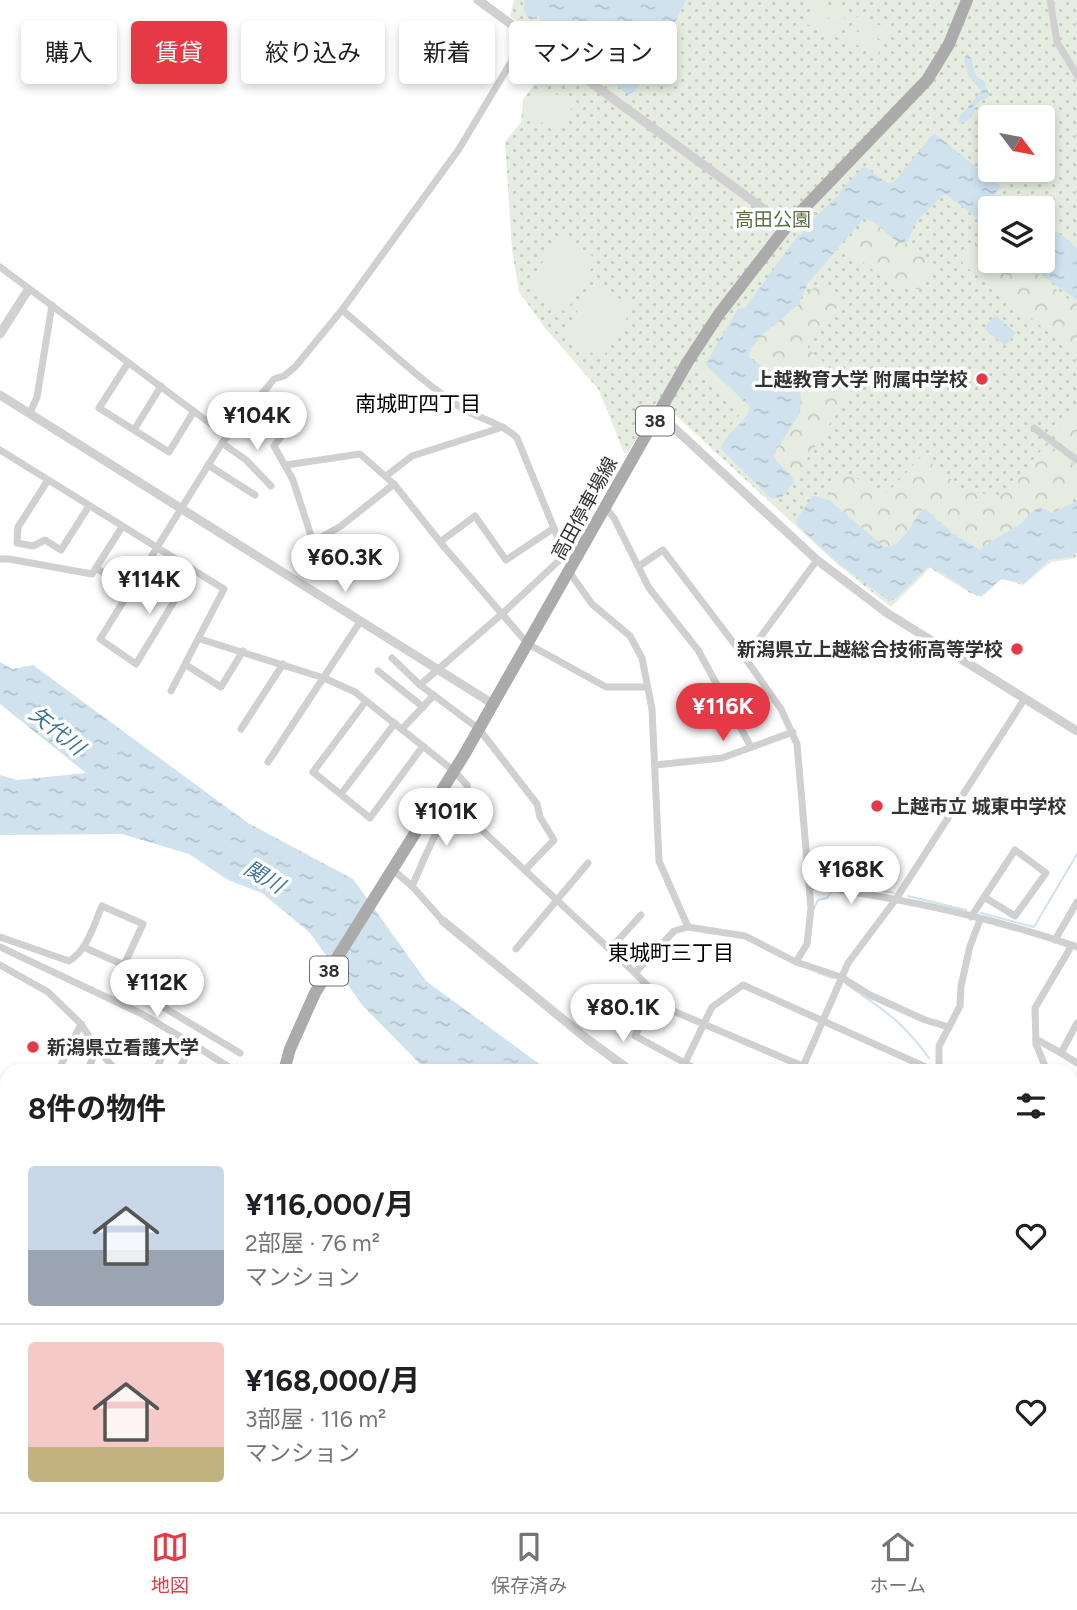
<!DOCTYPE html>
<html lang="ja">
<head>
<meta charset="utf-8">
<style>
	:root { --surface:#fff; --page:#f6f6f6; --text:#202124; --muted:#757577; --line:#e0e0e0; --accent:#e63946 }
	body { margin:0; font-family:Figtree,"Noto Sans JP",sans-serif; background:var(--page); color:var(--text); height:100vh; display:flex; flex-direction:column; font-size:26px; white-space:nowrap }
	* { box-sizing:border-box; margin:0 }
	p { font-size:23px; color:var(--muted) }
	.icon { flex:none; width:38px; height:38px; fill:none; stroke:currentColor; stroke-width:2; stroke-linecap:round; stroke-linejoin:round }
	.map { position:relative; flex:1; overflow:hidden }
	.panel { position:absolute; left:0px; top:1064px; width:1078px; height:448px; display:flex; flex-direction:column; background:var(--surface); border-radius:21px 21px 0 0; box-shadow:0 4px 10px #0003 }
	.panel>* { flex:none }
	.top-card { position:absolute; left:21px; top:21px; width:700px; height:63px; display:flex; gap:14px }
	.needle { width:46px; rotate:122deg }
	.tools { position:absolute; left:978px; top:105px; display:grid; gap:14px }
	.tools a { display:grid; place-items:center; width:77px; height:77px; border-radius:7px; background:var(--surface); box-shadow:0 4px 10px #0003; font-size:35px }
	.price { position:absolute; translate:-50% -60px; padding:0 16px; border-radius:24px; background:#fff; color:#222; font-size:23px; line-height:46px; filter:drop-shadow(0 2px 4px #0008) }
	.price::after { content:''; position:absolute; left:50%; top:42px; width:21px; height:16px; margin-left:-10px; background:inherit; clip-path:polygon(0 0,100% 0,50% 100%) }
	.price.selected { background:var(--accent); color:#fff }
	ul { padding:0; list-style:none }
	li { display:flex; align-items:center; gap:21px; height:175px; padding:0 28px }
	li+li { border-top:2px solid var(--line) }
	li span { display:grid; place-items:center; flex:none; width:196px; height:140px; border-radius:7px; color:#555 }
	li>.icon { margin-inline-start:auto }
	span .icon { width:84px; height:84px; fill:#fffc; stroke-width:1 }
	li b { font-size:30px }
	h2 { display:flex; justify-content:space-between; align-items:center; height:84px; padding:0 28px; font-size:30px }
	.pill { padding:0 24px; border-radius:7px; background:var(--surface); box-shadow:0 4px 10px #0003; font-size:24px; line-height:63px }
	.pill.selected { background:var(--accent); color:#fff }
	.tab-bar { display:flex; justify-content:space-around; align-items:center; height:98px; border-top:2px solid var(--line); background:var(--surface); font-size:19px; color:var(--muted) }
	.tab-bar a { display:grid; justify-items:center; gap:4px }
	.tab-bar .selected { color:var(--accent) }
	.map>svg:first-child { display:block }
</style>
</head>
<body>
<div class="map">
<svg width="1077" height="1512" viewBox="0 0 1077 1512">
	<defs>
		<pattern id="grass-dots" width="8" height="8" patternUnits="userSpaceOnUse" patternTransform="scale(1.75)"><rect width="8" height="8" fill="#e6ecdf"/><path d="M2 2h.1M6 6h.1" fill="none" stroke="#c6cbc0" stroke-width="1.8" stroke-linecap="round"/></pattern>
		<pattern id="forest-crowns" width="20" height="18" patternUnits="userSpaceOnUse" patternTransform="scale(1.75)"><rect width="20" height="18" fill="#e6ecdf"/><path d="M2 6a3 3 0 1 1 6 0M12 15a3 3 0 1 1 6 0" fill="none" stroke="#c6cbc0"/></pattern>
		<pattern id="water-ripples" width="26" height="14" patternUnits="userSpaceOnUse" patternTransform="scale(1.75)"><rect width="26" height="14" fill="#cfe2ee"/><path d="M2 4q2-2 4 0t4 0M15 11q2-2 4 0t4 0" fill="none" stroke="#b2c2cd"/></pattern>
	</defs>
	<rect width="100%" height="100%" fill="#fff"/>
	<g fill="url(#grass-dots)" fill-rule="evenodd">
		<path d="M514 0H1077V556L1072 559 1051 562 1023 585 1002 579 982 597 970 593 930 568 891 607 837 564 671 411 656 403 628 453H624L599 390 545 328 519 292 512 249 505 142 521 122 523 100 549 63 525 46 533 33 510 16ZM990 117H1043V170H990ZM990 208H1043V261H990Z"/>
		<path d="M0 1120 7 1123V1165L0 1198Z"/>
	</g>
	<g fill="url(#forest-crowns)">
		<path d="M870 220 893 239 906 244 936 265 920 290 888 282 846 249V246L867 221Z"/>
		<path d="M982 234H985L990 238V261H1021L1077 306V355L963 264 962 261Z"/>
		<path d="M817 285 840 301V303L807 348 856 389 832 420 794 479 777 463 773 456 793 424 800 391 748 354 757 338 798 305 804 296Z"/>
		<path d="M1077 407V454L1054 437Z"/>
		<path d="M1049 445 1077 466V486L1057 512 1051 513 1042 507C1031 510 1028 519 1019 525 1004 534 994 538 980 550L952 533 926 508 922 510C913 522 900 548 884 547L827 498 843 472 887 493 921 457H924L964 490 998 496 1002 495 1045 446Z"/>
	</g>
	<g fill="#e6ecdf">
		<path d="M814 0 847 12 842 24 810 10Z"/>
		<path d="M809 12 841 25 836 37 804 23Z"/>
		<path d="M857 16 888 29 884 41 852 27Z"/>
		<path d="M851 29 883 42 878 54 846 40Z"/>
		<path d="M543 85 573 106 555 132 525 111Z"/>
		<path d="M558 236 597 259 566 312 527 288Z"/>
		<path d="M594 283 633 307 602 359 563 336Z"/>
		<path d="M705 364 742 398 750 409 715 452 711 449 742 412 735 403 702 373 701 367Z"/>
	</g>
	<g fill="url(#water-ripples)">
		<path d="M525 0H686L659 55 634 92 628 94 541 32V19L537 16 531 20C524 15 523 8 525 0Z"/>
		<path d="M967 53 971 58 976 76 984 81 989 94 987 98C966 104 984 114 961 124L958 119 981 91 968 75 964 59Z"/>
		<path d="M934 133 1001 187 977 218 947 195H943L917 221 906 244C888 241 881 221 863 219L808 283 799 304 758 338 754 346 750 348 749 357 801 394 800 413 773 455C778 466 792 472 794 482L782 497 772 499 721 449C725 433 746 424 750 407L705 364 738 309 745 308 799 234 801 235 807 225 839 195 840 191 864 166 887 183H893Z"/>
		<path d="M1043 220 1077 248V300L1043 276 1039 268 1029 261H1043Z"/>
		<path d="M995 315 1016 333 1005 346 984 328Z"/>
		<path d="M813 496 829 500 884 547C902 549 913 519 924 508L952 533 980 550C994 539 1004 534 1019 525 1028 519 1031 509 1041 507L1052 513 1077 501V552L1070 557 1049 560 1025 583 1001 579 983 594 977 596 939 571 928 567 896 598 889 601 838 563 797 525 796 520Z"/>
		<path d="M0 662 12 669 33 665 248 823 353 879 426 981 549 1071H427L363 1006 310 933 262 893 228 880 189 854 122 834 0 835V775L17 780 86 773 0 704Z"/>
		<path d="M837 851 863 856 860 870 835 865Z"/>
		<path d="M1071 1363 1077 1366V1483L1071 1481Z"/>
	</g>
	<g fill="none" stroke-linecap="round" stroke-linejoin="round">
		<g stroke="#cfe2ee" stroke-width="2">
			<path d="M864 887 894 893"/>
			<path d="M908 896 966 910"/>
			<path d="M814 908 818 900 827 898 831 892"/>
			<path d="M981 913 1034 927 1077 854"/>
			<path d="M818 973 833 978"/>
			<path d="M846 984C883 1009 902 1021 929 1058"/>
			<path d="M1071 1270 1077 1272"/>
		</g>
		<g stroke="#d0d0d0" stroke-width="7">
			<path d="M1050 0 1057 42 1077 75"/>
			<path d="M0 267 227 436"/>
			<path d="M342 310C381 342 418 379 460 407 478 419 501 422 517 438L565 555 574 563"/>
			<path d="M128 363 99 408 169 452 194 411"/>
			<path d="M263 392 271 403 295 418 274 446 293 480 313 542 341 526 394 484"/>
			<path d="M30 413 37 397 52 305"/>
			<path d="M1034 428 1077 460"/>
			<path d="M134 430 161 386"/>
			<path d="M222 443 246 460 271 486"/>
			<path d="M0 450 224 589 171 691"/>
			<path d="M208 465 255 495"/>
			<path d="M286 465 360 454 394 484 445 548 528 644 606 687H647"/>
			<path d="M386 476 412 456 503 427"/>
			<path d="M48 480 18 527 17 543 33 546 45 540 61 550 89 506"/>
			<path d="M605 507 614 518 649 588 698 650 751 747"/>
			<path d="M440 542 475 516 506 560 554 528"/>
			<path d="M0 559H9L92 574 122 527"/>
			<path d="M639 566 663 550 745 658"/>
			<path d="M96 568 130 590"/>
			<path d="M193 570 136 664 100 639 222 443 274 379 284 376 295 367 342 310 459 149 526 37"/>
			<path d="M570 573 592 604 630 636 642 658 652 709 659 861 688 927"/>
			<path d="M200 639 324 678 355 692 454 771 467 785 470 819 635 973 673 1011 814 1071"/>
			<path d="M392 658 420 685 479 729 537 804 540 817 554 840 525 870"/>
			<path d="M186 665 221 687 243 651"/>
			<path d="M378 671 423 707"/>
			<path d="M420 685 503 613 565 555"/>
			<path d="M366 701 313 772 370 818 423 746"/>
			<path d="M241 729 283 664"/>
			<path d="M402 729 434 695"/>
			<path d="M268 762 360 622"/>
			<path d="M655 765 722 758 793 732"/>
			<path d="M341 794 395 723"/>
			<path d="M393 870 412 886 443 921"/>
			<path d="M412 886C425 859 441 810 467 796"/>
			<path d="M811 886C901 898 991 917 1077 947"/>
			<path d="M971 917 1015 850 1046 873 1015 916 984 897"/>
			<path d="M0 937 69 961C87 951 94 924 102 906L143 924 124 965 83 947"/>
			<path d="M1055 940 1077 902"/>
			<path d="M0 947 142 1014 174 1033"/>
			<path d="M516 949 588 863"/>
			<path d="M610 949 641 915"/>
			<path d="M796 962 807 944 811 908 797 744 781 709 745 658 817 560"/>
			<path d="M0 965 48 992 81 1024 97 1049 117 1071"/>
			<path d="M124 965 118 979 121 982 240 1053"/>
			<path d="M635 973 674 931 688 927 745 936 796 962 841 977 870 995 925 1020 949 1027"/>
			<path d="M662 1001 644 1018 635 1036 685 1063"/>
			<path d="M1077 1023 1061 1053 1077 1063"/>
			<path d="M1036 1039 1061 1053"/>
			<path d="M939 1070V1046L960 1006 961 986 970 946 980 920"/>
			<path d="M58 1071 81 1024"/>
			<path d="M87 1071 97 1049"/>
			<path d="M155 1071 174 1033 193 1044"/>
			<path d="M178 1071 193 1044 235 1071"/>
			<path d="M700 1071 685 1063 712 1007 743 985 930 1069H939"/>
			<path d="M801 1071 848 963 896 899 1025 698"/>
			<path d="M1047 1071 1036 1044 1035 1008 1072 945"/>
			<path d="M1071 1140 1077 1142"/>
			<path d="M1071 1188 1077 1175"/>
			<path d="M1071 1228 1077 1230"/>
			<path d="M0 1291 7 1295"/>
			<path d="M0 1361 7 1365"/>
			<path d="M0 1425 7 1397"/>
			<path d="M0 1482 7 1486"/>
			<path d="M40 1505 62 1507 76 1505"/>
			<path d="M223 1505 232 1512"/>
			<path d="M731 1505V1512"/>
			<path d="M864 1505 882 1512"/>
			<path d="M966 1505 983 1512"/>
			<path d="M29 1512 33 1505"/>
			<path d="M156 1512 161 1505"/>
			<path d="M211 1512 217 1505"/>
			<path d="M390 1512C410 1504 430 1509 450 1512"/>
			<path d="M541 1512 543 1505"/>
			<path d="M576 1512 577 1505"/>
			<path d="M613 1512V1505"/>
			<path d="M660 1512 667 1505"/>
			<path d="M836 1512 838 1505"/>
		</g>
		<g stroke="#d0d0d0" stroke-width="9">
			<path d="M478 0 787 226"/>
			<path d="M0 334 28 290"/>
			<path d="M0 395 493 704"/>
			<path d="M659 414 817 560 887 613 1077 731"/>
			<path d="M443 921 587 1039 631 1071"/>
			<path d="M0 1110 7 1113"/>
			<path d="M0 1233 7 1203"/>
			<path d="M1071 1289 1077 1291"/>
		</g>
		<g stroke="#ababab" stroke-width="12">
			<path d="M284 1071 290 1049 315 993 464 755 687 363 719 314 787 226 927 80 949 44 967 0"/>
			<path d="M387 1505 389 1512"/>
		</g>
	</g>
	<g fill="#e63946" stroke="#fff" stroke-width="2.5">
		<circle cx="982" cy="379" r="7"/>
		<circle cx="1017" cy="649" r="7"/>
		<circle cx="877" cy="806" r="7"/>
		<circle cx="33" cy="1047" r="7"/>
	</g>
	<g text-anchor="middle" stroke-width="7" stroke-linejoin="round" paint-order="stroke">
		<g fill="#fff" stroke="#707070" stroke-width="2">
			<rect x="636" y="406.5" width="38" height="29" rx="5"/>
			<rect x="310" y="956.5" width="38" height="29" rx="5"/>
		</g>
		<g font-size="18" font-weight="bold" fill="#333">
			<text x="655" y="427">38</text>
			<text x="329" y="977">38</text>
		</g>
		<g font-size="19" fill="#56703f" stroke="#fff">
			<text x="773" y="226">高田公園</text>
		</g>
		<g font-size="19" font-weight="bold" fill="#333" stroke="#fff" text-anchor="end">
			<text x="968" y="386">上越教育大学 附属中学校</text>
			<text x="1003" y="656">新潟県立上越総合技術高等学校</text>
			<text x="891" y="813" text-anchor="start">上越市立 城東中学校</text>
			<text x="47" y="1054" text-anchor="start">新潟県立看護大学</text>
		</g>
		<g font-size="19" fill="#333" stroke="#fff">
			<text transform="translate(584 508) rotate(-61)" y="7">高田停車場線</text>
		</g>
		<g font-size="21" fill="#000" stroke="#fff">
			<text x="418" y="411">南城町四丁目</text>
			<text x="671" y="960">東城町三丁目</text>
		</g>
		<g font-size="21" font-style="italic" fill="#3f7597" stroke="#fff">
			<text transform="translate(57 731) rotate(39)" y="7">矢代川</text>
			<text transform="translate(264 877) rotate(31)" y="7">関川</text>
		</g>
	</g>
</svg>
<div class="tools">
<a><svg class="needle" viewBox="-14 -14 28 28"><path d="M0-13l5 13h-10z" fill="#e53935"/><path d="M0 13l5-13h-10z" fill="#757577"/></svg></a>
<a><svg class="icon" aria-label="layers" viewBox="0 0 24 24"><path d="M12 4l9 5-9 5-9-5zM3 14l9 5 9-5"/></svg></a>
</div>
<b class="price" style="left:257px;top:452px">¥104K</b>
<b class="price" style="left:345px;top:594px">¥60.3K</b>
<b class="price" style="left:149px;top:616px">¥114K</b>
<b class="price selected" style="left:723px;top:743px">¥116K</b>
<b class="price" style="left:446px;top:848px">¥101K</b>
<b class="price" style="left:851px;top:906px">¥168K</b>
<b class="price" style="left:157px;top:1019px">¥112K</b>
<b class="price" style="left:623px;top:1044px">¥80.1K</b>
<div class="top-card">
<a class="pill">購入</a>
<a class="pill selected">賃貸</a>
<a class="pill">絞り込み</a>
<a class="pill">新着</a>
<a class="pill">マンション</a>
</div>
<section class="panel">
<h2>8件の物件<svg class="icon" aria-label="filters" viewBox="0 0 24 24"><path d="M4 7h16M4 17h16"/><circle cx="9" cy="7" r="2"/><circle cx="15" cy="17" r="2"/></svg></h2>
<ul>
<li><span style="background:linear-gradient(#c9d6e8 60%,#9aa5b1 0)"><svg class="icon" aria-label="home" viewBox="0 0 24 24"><path d="M3 11l9-7 9 7M6 9v11h12V9"/></svg></span><div><b>¥116,000/月</b><p>2部屋 · 76 m²</p><p>マンション</p></div><svg class="icon" aria-label="heart" viewBox="0 0 24 24"><path d="M12 20l-8-8c-3-5 5-10 8-4 3-6 11-1 8 4z"/></svg></li>
<li><span style="background:linear-gradient(#f6c9c9 75%,#c2b280 0)"><svg class="icon" aria-label="home" viewBox="0 0 24 24"><path d="M3 11l9-7 9 7M6 9v11h12V9"/></svg></span><div><b>¥168,000/月</b><p>3部屋 · 116 m²</p><p>マンション</p></div><svg class="icon" aria-label="heart" viewBox="0 0 24 24"><path d="M12 20l-8-8c-3-5 5-10 8-4 3-6 11-1 8 4z"/></svg></li>
</ul>
</section>
</div>
<nav class="tab-bar">
<a class="selected"><svg class="icon" aria-label="map" viewBox="0 0 24 24"><path d="M3 6l6-2 6 2 6-2v14l-6 2-6-2-6 2zM9 4v14M15 6v14"/></svg>地図</a>
<a><svg class="icon" aria-label="saved" viewBox="0 0 24 24"><path d="M7 4h10v16l-5-4-5 4z"/></svg>保存済み</a>
<a><svg class="icon" aria-label="home" viewBox="0 0 24 24"><path d="M3 11l9-7 9 7M6 9v11h12V9"/></svg>ホーム</a>
</nav>
</body>
</html>
